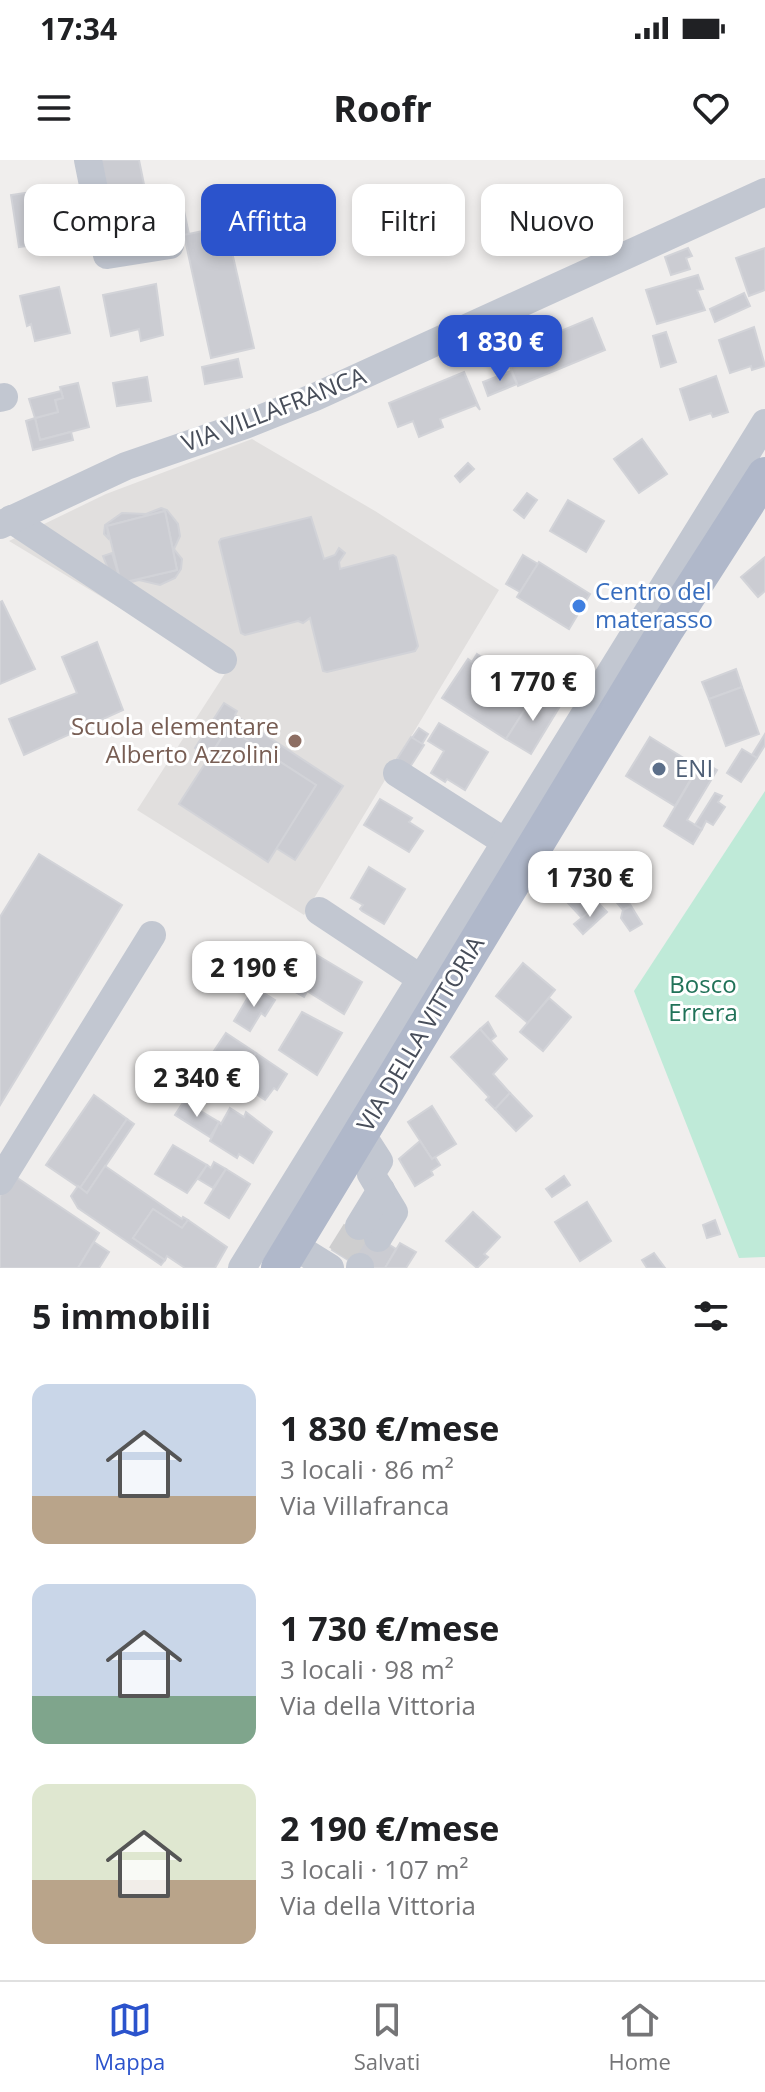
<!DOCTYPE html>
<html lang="it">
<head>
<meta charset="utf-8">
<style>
	:root { --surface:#fff; --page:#f2f2f2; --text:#202124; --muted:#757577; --line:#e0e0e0; --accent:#2b53cc }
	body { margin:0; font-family:"Open Sans",sans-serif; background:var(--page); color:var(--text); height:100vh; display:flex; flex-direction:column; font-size:30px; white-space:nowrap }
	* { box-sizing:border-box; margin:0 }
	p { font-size:26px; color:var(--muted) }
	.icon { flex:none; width:44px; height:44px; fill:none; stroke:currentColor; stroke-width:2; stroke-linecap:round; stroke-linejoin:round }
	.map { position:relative; height:1108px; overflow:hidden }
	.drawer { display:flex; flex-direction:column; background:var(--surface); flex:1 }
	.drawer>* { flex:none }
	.top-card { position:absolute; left:24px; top:24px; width:718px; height:72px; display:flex; gap:16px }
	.price { position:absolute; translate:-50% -68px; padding:0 18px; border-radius:16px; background:#fff; color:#222; font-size:26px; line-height:52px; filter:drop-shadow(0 2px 4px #0008) }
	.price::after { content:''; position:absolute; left:50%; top:48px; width:24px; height:18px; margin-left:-12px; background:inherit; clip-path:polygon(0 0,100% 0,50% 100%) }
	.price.current { background:var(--accent); color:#fff }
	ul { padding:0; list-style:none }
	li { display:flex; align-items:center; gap:24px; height:200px; padding:0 32px }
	li span { display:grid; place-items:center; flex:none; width:224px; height:160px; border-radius:16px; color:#555 }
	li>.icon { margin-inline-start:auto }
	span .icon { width:96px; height:96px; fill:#fffc; stroke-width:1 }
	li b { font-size:34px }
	h2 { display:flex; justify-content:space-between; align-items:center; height:96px; padding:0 32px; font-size:34px }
	.tag { padding:0 28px; border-radius:16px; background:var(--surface); box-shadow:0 4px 12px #0003; font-size:28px; line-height:72px }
	.tag.current { background:var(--accent); color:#fff }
	.status { display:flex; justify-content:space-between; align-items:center; height:56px; padding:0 40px; background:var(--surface); direction:ltr }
	.status svg { height:22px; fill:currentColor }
	header { display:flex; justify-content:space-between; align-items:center; height:104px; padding:0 32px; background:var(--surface); font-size:36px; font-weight:700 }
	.menu { display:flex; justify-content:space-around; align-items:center; height:112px; border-top:2px solid var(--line); background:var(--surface); font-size:22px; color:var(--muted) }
	.menu a { display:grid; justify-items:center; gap:4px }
	.menu .current { color:var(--accent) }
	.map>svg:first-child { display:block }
</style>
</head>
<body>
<div class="status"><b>17:34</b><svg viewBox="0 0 49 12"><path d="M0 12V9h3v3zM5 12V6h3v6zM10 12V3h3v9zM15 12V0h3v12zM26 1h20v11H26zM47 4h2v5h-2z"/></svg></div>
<header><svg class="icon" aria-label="menu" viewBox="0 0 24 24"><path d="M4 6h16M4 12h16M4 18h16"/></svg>Roofr<svg class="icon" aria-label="heart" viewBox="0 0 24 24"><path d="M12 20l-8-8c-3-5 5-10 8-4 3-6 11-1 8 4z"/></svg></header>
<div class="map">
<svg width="765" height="1108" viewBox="0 0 765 1108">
	<rect width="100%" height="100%" fill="#f0eeed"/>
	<path fill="#e1dfde" d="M252 279 375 351 499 430 304 755 137 650 226 512 9 381 106 334Z"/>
	<path fill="#bfead8" d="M765 631V1097L739 1098 634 831Z"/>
	<g fill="#cbccd2" stroke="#d2d3d8" stroke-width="2">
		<path d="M96 0H139L155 78 114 86Z"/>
		<path d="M52 29 60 81 19 87 11 35Z"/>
		<path d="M184 51 189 74 156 81 151 59Z"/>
		<path d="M226 66 254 188 211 198 184 75Z"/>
		<path d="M688 88 692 96 686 98 690 109 671 115 665 97Z"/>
		<path d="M765 88V130L749 136 736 98Z"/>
		<path d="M698 115 703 129 697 130 705 150 657 164 646 130Z"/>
		<path d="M156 124 163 175 141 181 139 169 111 176 103 135Z"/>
		<path d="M59 127 70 173 35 181 31 164 27 166 20 136Z"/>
		<path d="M744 133 750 146 715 162 710 149Z"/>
		<path d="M592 158 605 190 518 226 505 194Z"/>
		<path d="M754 167 765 206 752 210 751 206 730 213 719 180Z"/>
		<path d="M666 172 676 202 661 207 653 176Z"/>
		<path d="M238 199 242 217 205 224 202 207Z"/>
		<path d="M511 211 517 224 488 236 483 222Z"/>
		<path d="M464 212 480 250 476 245 440 259 443 267 419 277 413 261 398 267 389 243Z"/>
		<path d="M716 216 728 252 713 257 711 253 690 260 680 229Z"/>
		<path d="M147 217 151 241 117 246 113 223Z"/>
		<path d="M78 223 89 267 40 280 35 258 58 252 55 240 63 238 60 227Z"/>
		<path d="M61 231 63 238 55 240 58 252 35 258 29 239Z"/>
		<path d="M35 258 40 280 71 272 73 280 33 290 26 261Z"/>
		<path d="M642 279 667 314 639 333 614 299Z"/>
		<path d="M468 303 474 309 460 322 455 316Z"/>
		<path d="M527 333 537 340 524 358 514 350Z"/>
		<path d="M568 340 604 361 586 392 550 371Z"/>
		<path d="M161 348 167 350 178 364 180 376 174 389 182 399 181 409 175 418 160 425 139 420 131 422 132 430 118 428 114 424 103 396 112 393 121 423 177 410 165 351 107 366 108 378 104 374 105 365 122 353 146 354Z"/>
		<path d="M165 351 177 410 121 423 107 366Z"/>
		<path d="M311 357 324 399 335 395 339 388 345 393 339 402 340 409 393 395 396 397 418 486 415 491 327 512 323 511 310 458 303 463 298 461 245 475 241 473 219 382 221 379Z"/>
		<path d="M523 395 538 404 520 432 506 424Z"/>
		<path d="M765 397V431L758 437 741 417Z"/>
		<path d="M539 402 590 434 569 469 517 437Z"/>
		<path d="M2 441 35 509 0 524V442Z"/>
		<path d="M97 482 123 550 24 595 9 559 77 533 62 497Z"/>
		<path d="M477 494 536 532 506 579 442 538 468 499 472 502Z"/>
		<path d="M736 509 742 527 709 539 702 522Z"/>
		<path d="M742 527 759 574 726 586 709 539Z"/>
		<path d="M536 532 560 546 531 594 506 579Z"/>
		<path d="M224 543 237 551 235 555 343 626 295 700 276 688 316 625 228 568 209 597 195 588Z"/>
		<path d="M439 563 488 592 465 630 447 619 445 622 431 613 444 591 428 581Z"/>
		<path d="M228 568 316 625 268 702 179 644Z"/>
		<path d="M419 568 428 574 422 584 412 578Z"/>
		<path d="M765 574V585L757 598 752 595Z"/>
		<path d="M411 577 424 585 410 607 397 599Z"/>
		<path d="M650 577 698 607 675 646 626 616Z"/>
		<path d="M742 589 757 598 741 622 727 613Z"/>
		<path d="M702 601 717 610 687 660 702 669 693 684 664 666Z"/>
		<path d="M715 633 722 636 718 642 725 647 713 665 706 661 702 669 695 665Z"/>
		<path d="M380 639 412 658 409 662 423 671 409 692 364 665Z"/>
		<path d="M39 694 122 745 0 945V757Z"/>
		<path d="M586 702 612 730 583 759 556 730Z"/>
		<path d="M369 707 405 729 384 764 362 751 360 749 363 745 351 738Z"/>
		<path d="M610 712 631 746 623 750 609 733 612 730 602 719Z"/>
		<path d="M599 744 607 752 583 774 574 764Z"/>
		<path d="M631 746 642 764 630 771 621 758 623 750Z"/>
		<path d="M305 788 362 822 344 854 307 831 310 826 290 814Z"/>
		<path d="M523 803 555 830 528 863 496 836Z"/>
		<path d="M290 814 310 826 304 837 283 825Z"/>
		<path d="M254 827 275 840 265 856 261 853 250 871 234 861Z"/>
		<path d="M549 838 571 857 543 891 520 872Z"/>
		<path d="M302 852 342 873 317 915 279 890Z"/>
		<path d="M488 862 496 876 490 881 480 869Z"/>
		<path d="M480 869 507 899 493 914 510 933 495 949 486 940 489 937 451 897Z"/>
		<path d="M226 873 256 893 237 921 215 907 212 911 204 906Z"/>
		<path d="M256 893 287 914 277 930 274 928 265 940 237 921Z"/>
		<path d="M171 897 198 914 204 906 215 914 210 922 222 929 216 938 193 923 188 932 161 914Z"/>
		<path d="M510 933 532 956 516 971 495 949Z"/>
		<path d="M94 935 127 959 80 1028 46 1005Z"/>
		<path d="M184 941 219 962 210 977 175 955Z"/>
		<path d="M432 946 456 984 432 999 408 962Z"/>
		<path d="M230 948 244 957 246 952 272 972 253 1003 239 994 237 998 210 981 219 962 221 964Z"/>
		<path d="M127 959 134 964 87 1033 80 1028Z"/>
		<path d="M420 981 432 999 435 997 440 1005 431 1011 433 1015 415 1026 399 999Z"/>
		<path d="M173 985 207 1005 187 1033 155 1014Z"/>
		<path d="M214 1002 226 1009 213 1028 198 1019 207 1005 211 1008Z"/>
		<path d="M105 1006 182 1059 183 1057 188 1060 182 1068 153 1049 133 1078 165 1100 161 1105 78 1048 71 1036 78 1026 87 1033Z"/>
		<path d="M226 1009 250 1024 229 1058 205 1043Z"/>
		<path d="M13 1015 99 1073 78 1108H0V1036Z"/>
		<path d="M564 1016 570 1025 552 1037 546 1029Z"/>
		<path d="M587 1042 611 1081 580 1101 555 1062Z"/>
		<path d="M153 1049 182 1068 188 1060 227 1087 215 1108H185L167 1096 165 1100 133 1078Z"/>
		<path d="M473 1052 500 1077 484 1094 488 1097 477 1108 446 1081Z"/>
		<path d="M351 1060 396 1089 385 1108H361L332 1090Z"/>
		<path d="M715 1060 720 1074 707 1078 703 1065Z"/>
		<path d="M94 1082 109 1092 99 1108H78Z"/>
		<path d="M400 1083 416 1092 406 1108H385Z"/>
		<path d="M654 1093 665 1108H647L642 1100Z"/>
	</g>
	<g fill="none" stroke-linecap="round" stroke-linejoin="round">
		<path stroke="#cececf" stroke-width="28" stroke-dasharray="28 14" stroke-linecap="butt" d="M341 1095 359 1066"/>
		<g stroke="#c2c7d1" stroke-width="28">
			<path d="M88 0 107 95 170 85"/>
			<path d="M0 238 4 237"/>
			<path d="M11 359 223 500"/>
			<path d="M0 365 126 306 245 265 315 237 765 32"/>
			<path d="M397 613 521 692"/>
			<path d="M319 751 435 828"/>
			<path d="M361 973 379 1001 371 1014 394 1052 378 1078"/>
			<path d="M0 1021 152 775"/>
			<path d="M359 1066 381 1030"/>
			<path d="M293 1085 330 1108"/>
			<path d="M242 1108 765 263"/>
			<path d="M360 1108V1107"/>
		</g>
		<path stroke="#b0b8ca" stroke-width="36" d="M279 1108 667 468 765 315"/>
	</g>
	<circle fill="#3f7fe0" stroke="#fff" stroke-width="3" cx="579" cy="446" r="8"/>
	<circle fill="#8d6e63" stroke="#fff" stroke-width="3" cx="295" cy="581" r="8"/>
	<circle fill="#5c6f8a" stroke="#fff" stroke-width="3" cx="659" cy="609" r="8"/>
	<g text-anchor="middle" stroke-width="6" stroke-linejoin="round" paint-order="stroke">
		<g font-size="24" fill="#474d59" stroke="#fff">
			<text transform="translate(274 250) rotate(-21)" y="8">VIA VILLAFRANCA</text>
			<text transform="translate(421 874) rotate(-59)" y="8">VIA DELLA VITTORIA</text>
		</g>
		<g font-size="24" fill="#366cbe" stroke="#fff" text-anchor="start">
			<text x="595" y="440">Centro del<tspan x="595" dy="28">materasso</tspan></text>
		</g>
		<g font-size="24" fill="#785e54" stroke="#fff" text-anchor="end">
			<text x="279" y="575">Scuola elementare<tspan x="279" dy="28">Alberto Azzolini</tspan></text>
		</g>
		<g font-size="24" fill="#4e5e75" stroke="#fff" text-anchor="start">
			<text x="675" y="617">ENI</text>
		</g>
		<g font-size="24" fill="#207258" stroke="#fff">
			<text x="703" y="833">Bosco<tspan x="703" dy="28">Errera</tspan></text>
		</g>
	</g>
</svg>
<b class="price current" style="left:500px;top:223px">1 830 €</b>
<b class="price" style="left:533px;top:563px">1 770 €</b>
<b class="price" style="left:590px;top:759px">1 730 €</b>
<b class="price" style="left:254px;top:849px">2 190 €</b>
<b class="price" style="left:197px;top:959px">2 340 €</b>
<div class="top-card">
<a class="tag">Compra</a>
<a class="tag current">Affitta</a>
<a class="tag">Filtri</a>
<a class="tag">Nuovo</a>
</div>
</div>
<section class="drawer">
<h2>5 immobili<svg class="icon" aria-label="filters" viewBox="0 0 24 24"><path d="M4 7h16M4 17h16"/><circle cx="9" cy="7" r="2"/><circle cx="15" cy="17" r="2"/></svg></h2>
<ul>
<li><span style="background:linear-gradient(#c9d6e8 70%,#b9a48a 0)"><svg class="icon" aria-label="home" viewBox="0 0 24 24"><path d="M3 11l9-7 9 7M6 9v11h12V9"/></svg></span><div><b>1 830 €/mese</b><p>3 locali · 86 m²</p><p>Via Villafranca</p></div></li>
<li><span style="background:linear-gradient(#c9d6e8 70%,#7fa58c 0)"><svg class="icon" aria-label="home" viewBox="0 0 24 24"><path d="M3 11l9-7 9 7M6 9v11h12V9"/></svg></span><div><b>1 730 €/mese</b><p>3 locali · 98 m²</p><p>Via della Vittoria</p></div></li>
<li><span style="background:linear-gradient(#dfe7d0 60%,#b9a48a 0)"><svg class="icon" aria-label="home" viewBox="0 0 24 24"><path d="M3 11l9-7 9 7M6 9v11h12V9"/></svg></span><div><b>2 190 €/mese</b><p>3 locali · 107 m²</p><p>Via della Vittoria</p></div></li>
</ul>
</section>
<nav class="menu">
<a class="current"><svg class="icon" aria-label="map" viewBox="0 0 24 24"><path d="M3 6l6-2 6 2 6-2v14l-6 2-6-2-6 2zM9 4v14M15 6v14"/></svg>Mappa</a>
<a><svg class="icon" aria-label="saved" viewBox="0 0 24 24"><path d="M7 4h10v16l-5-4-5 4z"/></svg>Salvati</a>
<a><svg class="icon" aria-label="home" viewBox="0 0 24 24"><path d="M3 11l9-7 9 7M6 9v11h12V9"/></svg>Home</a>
</nav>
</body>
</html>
